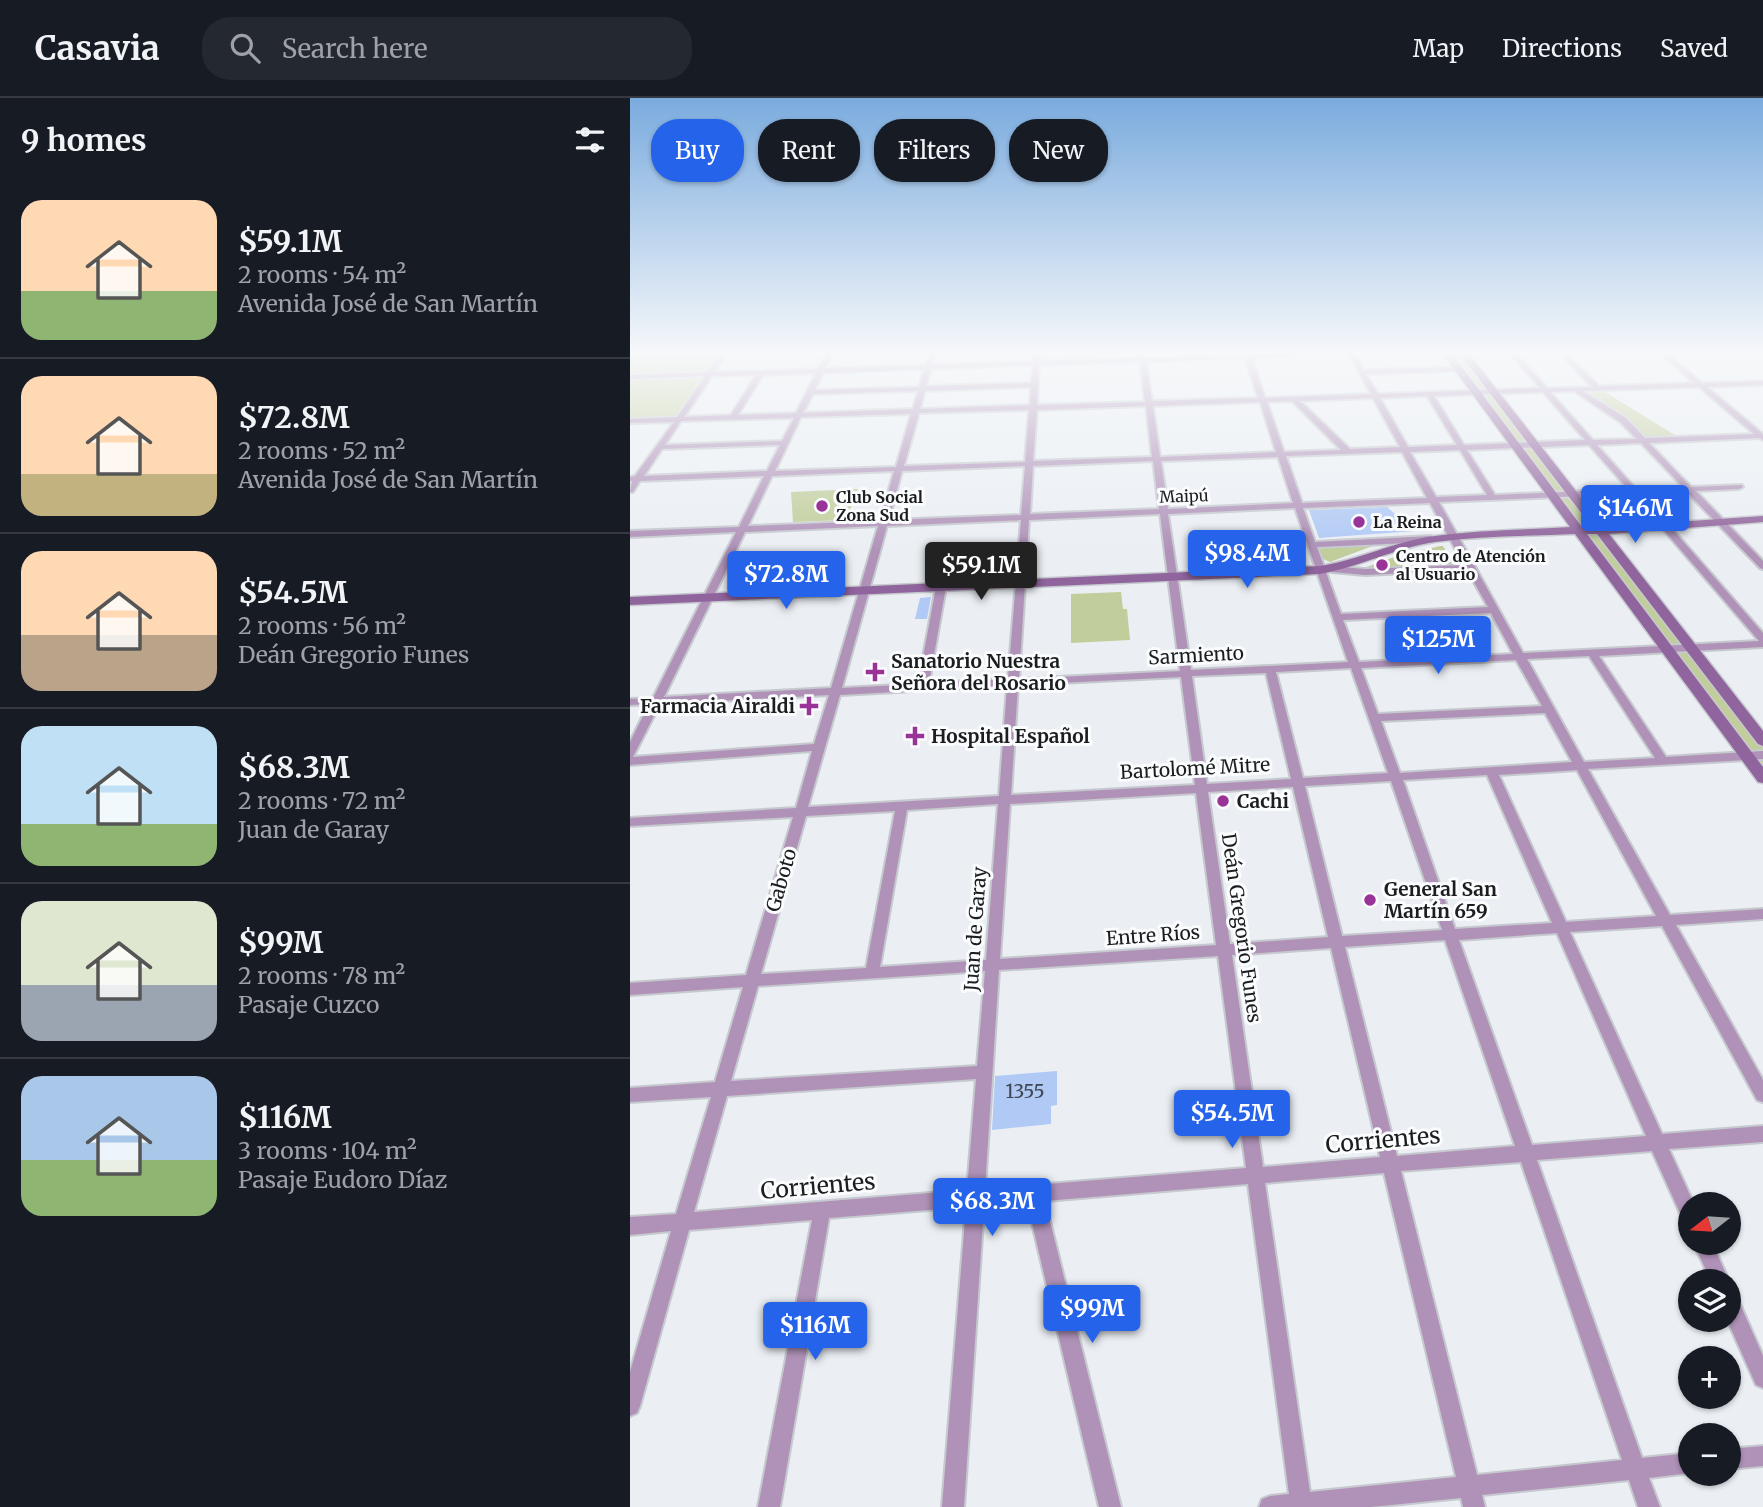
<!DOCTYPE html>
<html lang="en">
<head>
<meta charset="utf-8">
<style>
	:root { --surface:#171b24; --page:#242831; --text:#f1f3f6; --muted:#9ea1a6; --line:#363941; --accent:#2563eb }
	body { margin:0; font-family:Merriweather,serif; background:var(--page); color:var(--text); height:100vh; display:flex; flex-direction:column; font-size:26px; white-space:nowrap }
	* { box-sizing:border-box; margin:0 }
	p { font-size:23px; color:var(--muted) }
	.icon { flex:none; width:38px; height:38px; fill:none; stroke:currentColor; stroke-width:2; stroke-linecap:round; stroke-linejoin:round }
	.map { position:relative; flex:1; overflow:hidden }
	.details { display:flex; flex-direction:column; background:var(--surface); width:630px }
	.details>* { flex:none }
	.hud { position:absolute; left:21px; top:21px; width:665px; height:63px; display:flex; gap:14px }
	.needle { width:46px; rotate:253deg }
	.controls { position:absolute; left:1048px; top:1094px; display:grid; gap:14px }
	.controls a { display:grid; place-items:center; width:63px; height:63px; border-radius:50%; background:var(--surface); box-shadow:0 2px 5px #0004; font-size:35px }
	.price { position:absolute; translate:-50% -60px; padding:0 16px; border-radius:7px; background:var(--accent); color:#fff; font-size:23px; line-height:46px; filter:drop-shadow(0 2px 4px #0008) }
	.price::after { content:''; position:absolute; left:50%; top:42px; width:21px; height:16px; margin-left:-10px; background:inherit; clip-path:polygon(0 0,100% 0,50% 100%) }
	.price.selected { background:#222; color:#fff }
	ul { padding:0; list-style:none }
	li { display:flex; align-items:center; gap:21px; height:175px; padding:0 21px }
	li+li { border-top:2px solid var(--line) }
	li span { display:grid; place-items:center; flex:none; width:196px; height:140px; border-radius:21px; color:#555 }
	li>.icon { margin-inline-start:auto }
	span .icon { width:84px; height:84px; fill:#fffc; stroke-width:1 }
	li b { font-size:30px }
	h2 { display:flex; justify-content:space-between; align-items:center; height:84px; padding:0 21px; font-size:30px }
	.pill { padding:0 24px; border-radius:28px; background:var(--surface); box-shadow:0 2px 5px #0004; font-size:24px; line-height:63px }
	.pill.selected { background:var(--accent); color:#fff }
	header { display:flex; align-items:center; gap:42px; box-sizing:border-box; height:98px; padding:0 35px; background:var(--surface); border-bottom:2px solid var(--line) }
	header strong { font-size:33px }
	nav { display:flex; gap:38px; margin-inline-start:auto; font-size:24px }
	.search { width:490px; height:63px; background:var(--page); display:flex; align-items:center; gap:18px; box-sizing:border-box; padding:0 24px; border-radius:28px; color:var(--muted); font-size:26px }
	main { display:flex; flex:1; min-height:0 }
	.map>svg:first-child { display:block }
</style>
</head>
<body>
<header>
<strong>Casavia</strong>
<div class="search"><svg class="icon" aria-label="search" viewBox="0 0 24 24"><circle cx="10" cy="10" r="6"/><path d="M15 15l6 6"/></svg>Search here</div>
<nav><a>Map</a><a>Directions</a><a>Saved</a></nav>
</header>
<main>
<section class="details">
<h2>9 homes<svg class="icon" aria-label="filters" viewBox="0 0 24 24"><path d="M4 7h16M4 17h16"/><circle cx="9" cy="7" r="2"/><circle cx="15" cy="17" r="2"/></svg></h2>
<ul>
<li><span style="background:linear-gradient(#ffd9b3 65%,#8fb573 0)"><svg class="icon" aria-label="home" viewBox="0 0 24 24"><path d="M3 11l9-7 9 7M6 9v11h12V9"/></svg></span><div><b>$59.1M</b><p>2 rooms · 54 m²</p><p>Avenida José de San Martín</p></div></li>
<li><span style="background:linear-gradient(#ffd9b3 70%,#c2b280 0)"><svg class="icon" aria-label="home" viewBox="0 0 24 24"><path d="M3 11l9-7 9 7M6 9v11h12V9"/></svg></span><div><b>$72.8M</b><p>2 rooms · 52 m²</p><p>Avenida José de San Martín</p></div></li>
<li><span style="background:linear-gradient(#ffd9b3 60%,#b9a48a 0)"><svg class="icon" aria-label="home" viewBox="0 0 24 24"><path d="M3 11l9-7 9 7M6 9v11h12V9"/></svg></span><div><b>$54.5M</b><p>2 rooms · 56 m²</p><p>Deán Gregorio Funes</p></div></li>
<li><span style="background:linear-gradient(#bfe0f5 70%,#8fb573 0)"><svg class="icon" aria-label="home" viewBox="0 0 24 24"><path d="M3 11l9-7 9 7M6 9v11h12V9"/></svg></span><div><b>$68.3M</b><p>2 rooms · 72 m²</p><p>Juan de Garay</p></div></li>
<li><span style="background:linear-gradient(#dfe7d0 60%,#9aa5b1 0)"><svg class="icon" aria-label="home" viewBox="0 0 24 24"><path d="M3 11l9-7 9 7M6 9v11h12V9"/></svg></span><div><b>$99M</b><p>2 rooms · 78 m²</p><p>Pasaje Cuzco</p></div></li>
<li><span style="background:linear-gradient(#a9c7e8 60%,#8fb573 0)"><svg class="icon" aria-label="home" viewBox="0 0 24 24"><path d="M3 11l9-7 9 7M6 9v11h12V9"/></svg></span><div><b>$116M</b><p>3 rooms · 104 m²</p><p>Pasaje Eudoro Díaz</p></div></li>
</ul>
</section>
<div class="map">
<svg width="1133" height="1409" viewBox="0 0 1133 1409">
	<rect width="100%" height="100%" fill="#ebeff4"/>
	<g fill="#c1cd9a">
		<path d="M0 256H94L48 322 0 323Z"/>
		<path d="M817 256H834L1133 643V680Z"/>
		<path d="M975 294 1048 339H1014L997 321 957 297 960 295Z"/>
		<path d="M228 391 216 422 163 424 161 394Z"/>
		<path d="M748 446 700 464 691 460 687 450Z"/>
		<path d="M810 448H813L823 466 731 471 764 459Z"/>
		<path d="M491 494 493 511H497L500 542 441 545V496Z"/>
	</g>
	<g fill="#b0c9f5">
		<path d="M757 409 785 433 689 440 679 412Z"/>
		<path d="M301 499 297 521H285L290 500Z"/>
		<path d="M427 973V1007L421 1008V1026L362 1032 365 978Z"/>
	</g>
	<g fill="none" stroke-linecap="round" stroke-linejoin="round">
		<defs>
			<g id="street">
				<path d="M90 256H97L85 274 188 271 196 256H202L195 270 296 267 299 256H305L302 267 403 263 404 256H410V263L509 260V256H515L516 260 688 256 622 260 635 300 741 296 719 256H725L734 272 829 269 832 271 829 273 736 276 748 296 910 290 880 256H887L917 290 962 289 930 256H937L969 288 1064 285 1031 256H1038L1072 285 1133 283V287L1077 289 1133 336V342L1129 340 1019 345 1061 389 1112 387 1113 389 1109 391 1066 393 1133 463V471L1130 470 1057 394 1010 396 1034 423 1030 426 1027 425 1002 396 809 404 893 555 1129 543 1032 430V426H1038L1133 535V549L969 558 1036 659 1133 653V661L958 671 1040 817 1133 811V821L1046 827 1133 982V1004L1127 1002 1032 828 940 834 1032 1036 1133 1028V1044L1039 1051 1064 1106H1060V1127L1054 1124 1022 1053 907 1062 1012 1360 1060 1355V1375L1019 1380 1030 1409H1008L999 1382 852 1397 855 1409H833L831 1400 741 1409H629L632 1401 640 1398 659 1396 618 1086 415 1103 491 1409H469L397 1104 354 1108 334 1409H312L336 1109 199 1120 150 1409H128L182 1122 59 1132 10 1308 7 1315 0 1318V1274L41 1133 0 1137V1119L46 1116 81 999 0 1004V990L85 984 113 889 0 897V885L116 877 163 719 0 728V720L166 710 182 653 0 667V644L19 606 0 607V601L23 600 106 434 0 439V433L109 429 134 378 10 383 3 394H0L2 383H0V379L5 378 44 324 0 325V321L47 319 75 278 0 281V277L78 274ZM615 260 628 300 522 303 516 264ZM510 264 515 304 407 307 409 267ZM403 267 401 285 296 288 301 271ZM294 271 289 289 185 292 193 275ZM186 275 166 315 108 317 133 277ZM126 277 101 317 54 319 82 278ZM401 289 400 307 290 311 295 293ZM1069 289 1124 336 1015 340 996 320 953 293ZM288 293 283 311 173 315 183 296ZM944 293 990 324 1007 341 963 342 920 294ZM913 294 955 342 834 347 804 298ZM797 298 827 347 778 349 750 300ZM743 300 770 349 720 351 670 303ZM662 303 711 352 654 354 637 304ZM630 304 646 354 530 359 523 308ZM516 308 522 359 403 363 407 312ZM399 312 395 364 274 368 289 315ZM281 316 266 369 145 373 171 319ZM164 320 152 343 35 347 51 323ZM1011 345 1053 389 1006 391 967 347ZM150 347 137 373 14 378 32 351ZM959 347 998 391 865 397 837 352ZM830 352 857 397 806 399 780 354ZM772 354 797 400 672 405 656 358ZM648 359 663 405 538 411 531 363ZM523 363 529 411 400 416 403 368ZM395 368 391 417 259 422 272 373ZM264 373 250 423 118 428 142 378ZM800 405 834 467 735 471 702 468 697 471 702 474 735 477 837 472 858 509 711 516 687 449 801 444 805 441 801 438 685 444 673 410ZM665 410 718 564 561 572 538 416ZM530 416 550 573 389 581 399 422ZM391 422 378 581 299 585 316 489 311 486 306 489 288 586 212 590 257 428ZM248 428 201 590 34 599 115 434ZM861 515 883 556 729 564 713 522ZM959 558 1025 660 954 664 897 561ZM886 562 912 608 748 616 731 570ZM721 570 758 675 673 680 646 574ZM636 575 661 681 577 686 562 578ZM551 579 565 687 381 697 388 587ZM377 588 369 698 178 709 210 597ZM199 597 184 646 3 659 30 606ZM915 615 942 664 770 675 751 623ZM947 672 1026 818 936 824 869 677ZM857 677 922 825 825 831 773 682ZM761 683 812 832 712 838 675 688ZM663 689 698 839 600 846 578 694ZM566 695 586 847 370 861 380 706ZM368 706 356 862 250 869 277 712ZM265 713 236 870 131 876 176 718ZM927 835 1016 1038 902 1047 829 842ZM815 842 885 1048 767 1058 715 849ZM701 850 750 1059 633 1069 602 857ZM588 858 616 1070 355 1091 369 872ZM355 873 347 968 101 983 128 888ZM346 981 337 1092 64 1114 97 998ZM891 1064 992 1362 847 1377 771 1073ZM754 1075 826 1379 680 1394 635 1085Z"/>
				<path d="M1063 1144H1082L1099 1183V1184L1081 1183Z"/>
				<path d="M1099 1195 1106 1197 1133 1258V1290L1126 1287 1097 1222H1099Z"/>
				<path d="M1133 1348V1368L1099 1371V1351Z"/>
			</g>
			<path id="secondary" d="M813 256H822L952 429H962L830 256H839L974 429 1133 418V424L979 436 1133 633V648L1128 646 967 436H957L1133 669V685L1128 684 945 436C899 438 851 438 805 444 765 450 729 469 690 476L0 507V499L690 468C729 462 765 443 805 438 849 432 895 432 940 429Z"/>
		</defs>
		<use href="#street" stroke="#c6c9ce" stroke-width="4"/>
		<use href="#secondary" stroke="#c6c9ce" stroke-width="3"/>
		<use href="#street" fill="#b092b9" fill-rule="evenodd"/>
		<use href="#secondary" fill="#90649d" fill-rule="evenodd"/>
	</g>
	<linearGradient id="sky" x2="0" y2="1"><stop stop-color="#7aabde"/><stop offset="0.56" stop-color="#f6f8fa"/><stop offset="1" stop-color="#f6f8fa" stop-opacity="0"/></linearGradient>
	<rect width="1133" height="454" fill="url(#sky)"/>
	<g fill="#9a3397" stroke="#fafcfe" stroke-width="2.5">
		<circle cx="192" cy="408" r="7"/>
		<circle cx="729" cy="424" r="7"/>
		<circle cx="752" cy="467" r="7"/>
		<path d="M241.5 563.5h7v7h7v7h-7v7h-7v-7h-7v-7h7z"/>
		<path d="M175.5 597.5h7v7h7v7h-7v7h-7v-7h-7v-7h7z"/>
		<path d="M281.5 627.5h7v7h7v7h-7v7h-7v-7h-7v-7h7z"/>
		<circle cx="593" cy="703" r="7"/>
		<circle cx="740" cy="802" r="7"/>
	</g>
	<g text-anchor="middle" stroke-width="6" stroke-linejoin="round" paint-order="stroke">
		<g font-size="16" fill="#1b1d1f" stroke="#fafcfe">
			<text transform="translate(554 398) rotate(-2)" y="6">Maipú</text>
		</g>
		<g font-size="16" font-weight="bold" fill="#1b1d1f" stroke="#fafcfe" text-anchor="start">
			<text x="206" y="405">Club Social<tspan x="206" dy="18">Zona Sud</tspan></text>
			<text x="743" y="430">La Reina</text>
			<text x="766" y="464">Centro de Atención<tspan x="766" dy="18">al Usuario</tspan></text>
		</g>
		<g font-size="19" fill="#1b1d1f" stroke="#fafcfe">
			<text transform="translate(566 557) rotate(-3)" y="7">Sarmiento</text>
			<text transform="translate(565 670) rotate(-3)" y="7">Bartolomé Mitre</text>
			<text transform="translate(151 782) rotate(-74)" y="7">Gaboto</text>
			<text transform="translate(612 830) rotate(82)" y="7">Deán Gregorio Funes</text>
			<text transform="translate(345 831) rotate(-86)" y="7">Juan de Garay</text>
			<text transform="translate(523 837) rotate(-4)" y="7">Entre Ríos</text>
		</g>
		<g font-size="19" font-weight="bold" fill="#1b1d1f" stroke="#fafcfe" text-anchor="start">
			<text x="261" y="570">Sanatorio Nuestra<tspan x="261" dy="22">Señora del Rosario</tspan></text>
			<text x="165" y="615" text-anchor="end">Farmacia Airaldi</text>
			<text x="301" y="645">Hospital Español</text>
			<text x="607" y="710">Cachi</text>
			<text x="754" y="798">General San<tspan x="754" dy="22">Martín 659</tspan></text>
		</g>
		<g font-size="19" fill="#404854">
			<text x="395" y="1000">1355</text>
		</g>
		<g font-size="23" fill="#1b1d1f" stroke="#fafcfe">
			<text transform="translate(753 1042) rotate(-5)" y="8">Corrientes</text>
			<text transform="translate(188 1088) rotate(-5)" y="8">Corrientes</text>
		</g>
	</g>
</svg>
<div class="controls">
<a><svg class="needle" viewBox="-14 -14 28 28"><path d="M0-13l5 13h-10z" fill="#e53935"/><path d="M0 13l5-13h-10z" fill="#9ea1a6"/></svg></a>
<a><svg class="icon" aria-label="layers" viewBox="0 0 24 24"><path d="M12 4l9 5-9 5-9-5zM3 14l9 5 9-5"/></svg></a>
<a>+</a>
<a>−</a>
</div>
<b class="price" style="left:1005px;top:447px">$146M</b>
<b class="price" style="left:617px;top:492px">$98.4M</b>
<b class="price selected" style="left:351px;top:504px">$59.1M</b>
<b class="price" style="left:156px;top:513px">$72.8M</b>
<b class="price" style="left:808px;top:578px">$125M</b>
<b class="price" style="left:602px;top:1052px">$54.5M</b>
<b class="price" style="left:362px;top:1140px">$68.3M</b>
<b class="price" style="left:462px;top:1247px">$99M</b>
<b class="price" style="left:185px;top:1264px">$116M</b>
<div class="hud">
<a class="pill selected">Buy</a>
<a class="pill">Rent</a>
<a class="pill">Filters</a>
<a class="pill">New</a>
</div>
</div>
</main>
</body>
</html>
